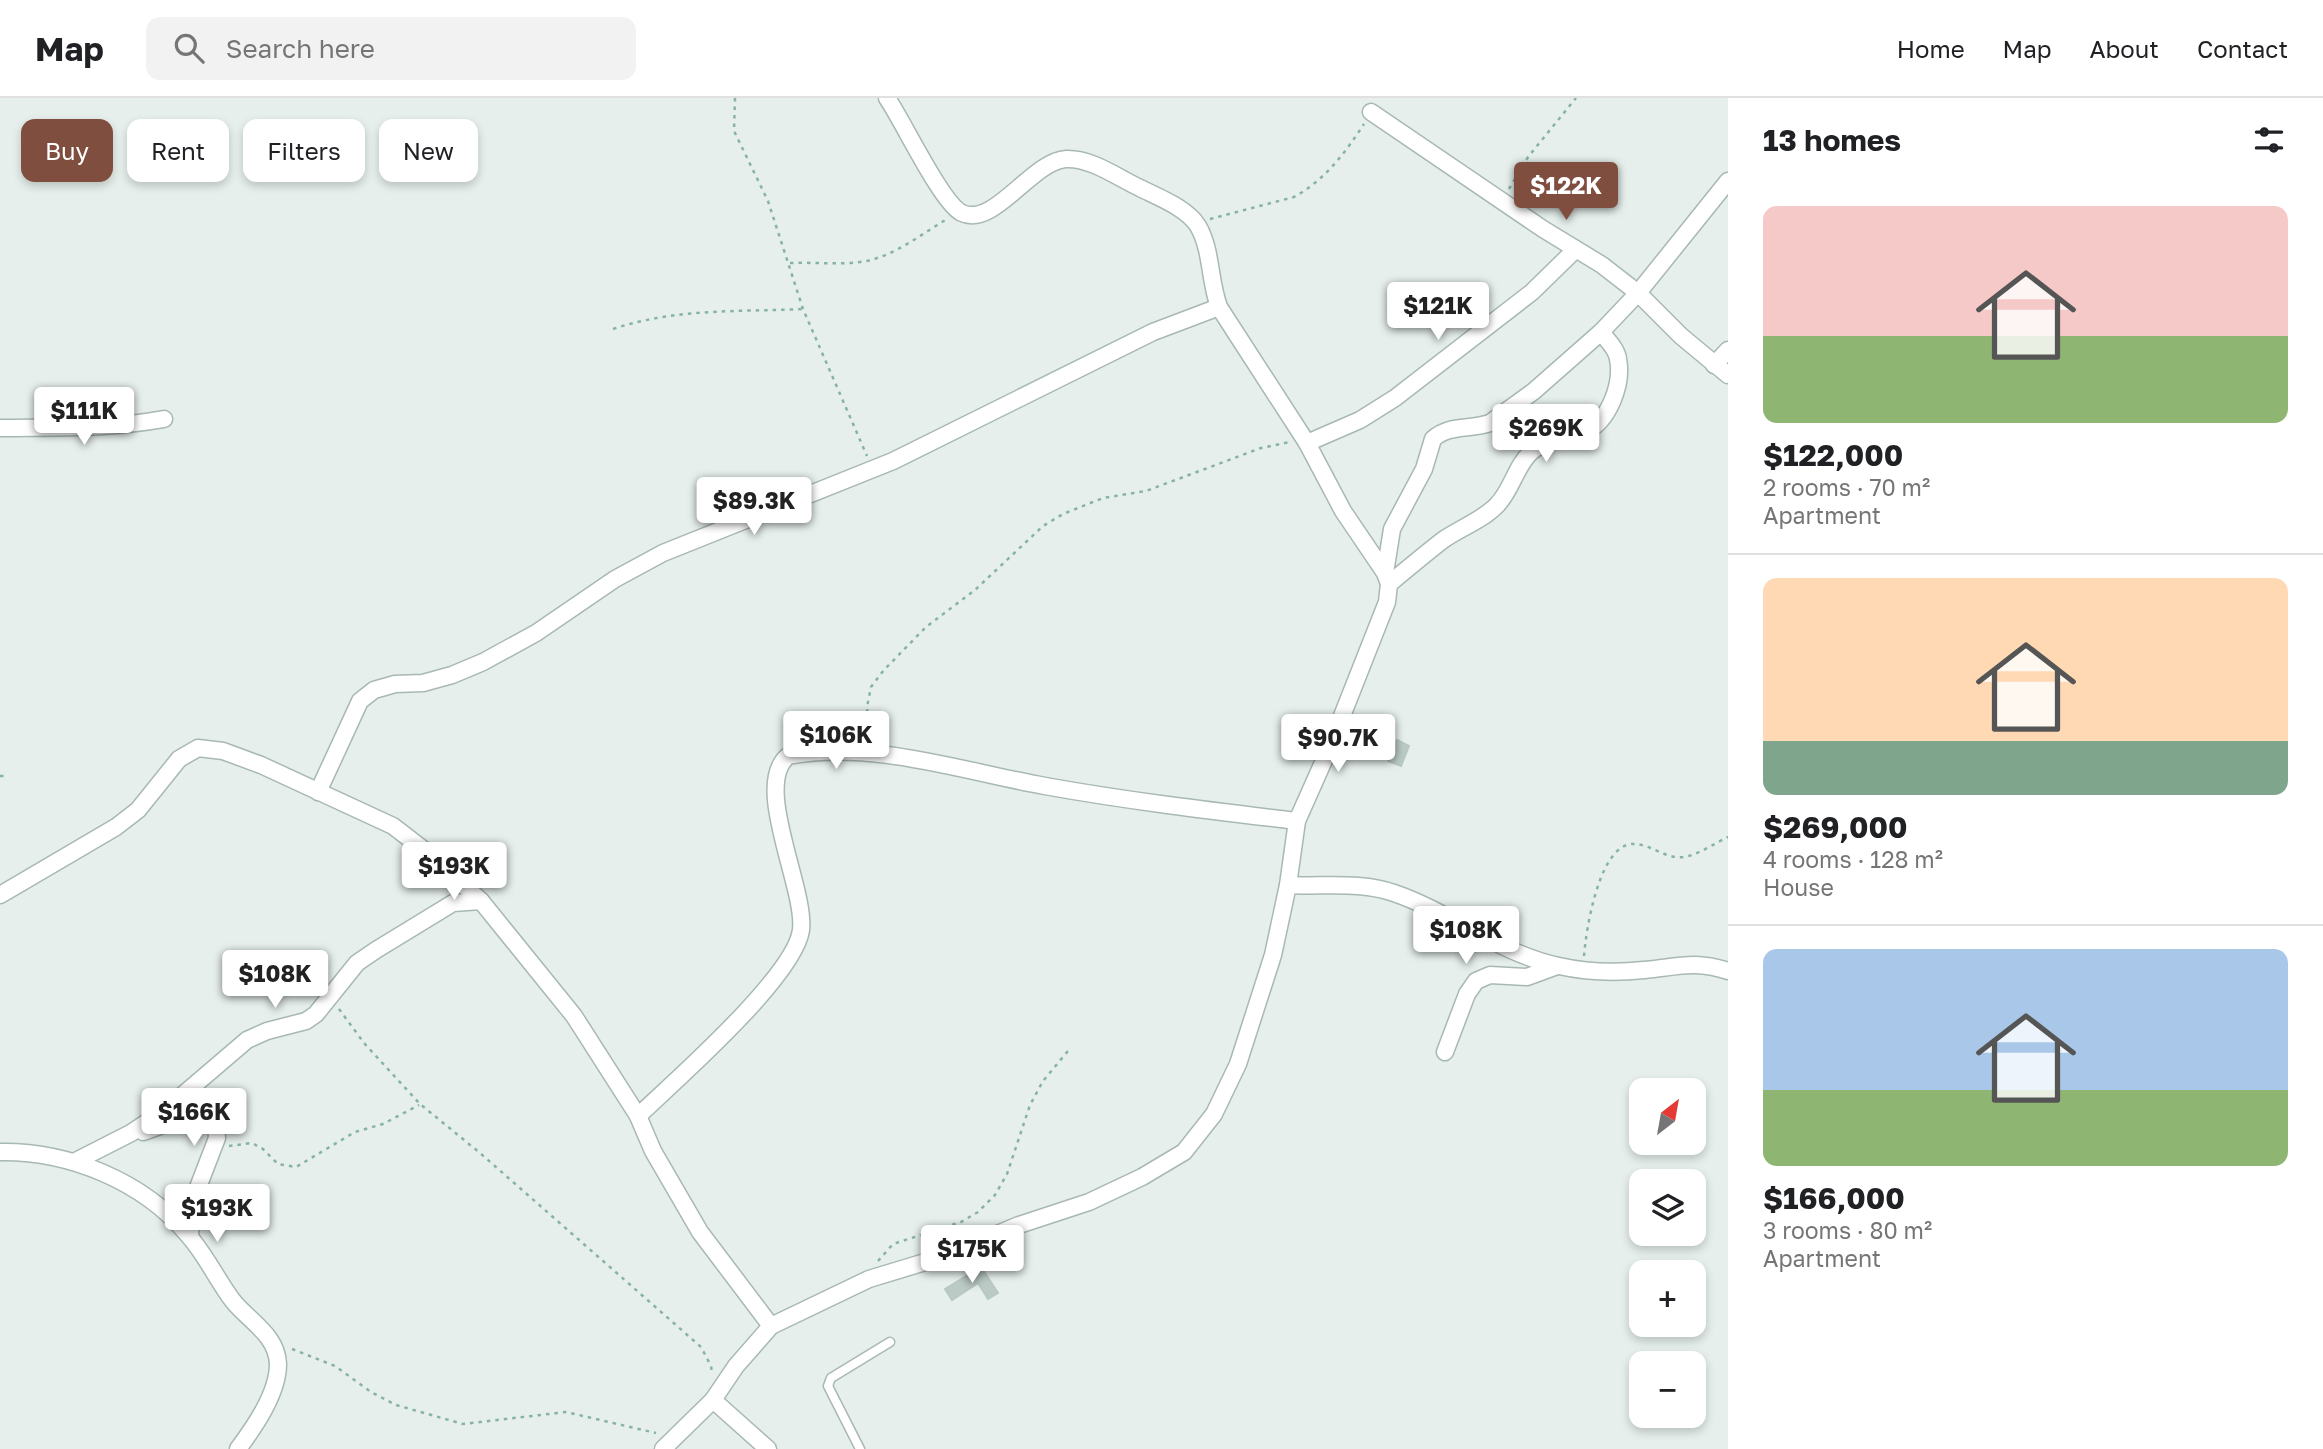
<!DOCTYPE html>
<html lang="en">
<head>
<meta charset="utf-8">
<style>
	:root { --surface:#fff; --page:#f2f2f2; --text:#202124; --muted:#757577; --line:#e0e0e0; --accent:#7f4e3f }
	body { margin:0; font-family:"Golos Text",sans-serif; background:var(--page); color:var(--text); height:100vh; display:flex; flex-direction:column; font-size:26px; white-space:nowrap }
	* { box-sizing:border-box; margin:0 }
	p { font-size:23px; color:var(--muted) }
	.icon { flex:none; width:38px; height:38px; fill:none; stroke:currentColor; stroke-width:2; stroke-linecap:round; stroke-linejoin:round }
	.map { position:relative; flex:1; overflow:hidden }
	.details { display:flex; flex-direction:column; background:var(--surface); width:595px }
	.details>* { flex:none }
	.hud { position:absolute; left:21px; top:21px; width:665px; height:63px; display:flex; gap:14px }
	.needle { width:46px; rotate:31deg }
	.tools { position:absolute; left:1629px; top:980px; display:grid; gap:14px }
	.tools a { display:grid; place-items:center; width:77px; height:77px; border-radius:14px; background:var(--surface); box-shadow:0 4px 10px #0003; font-size:35px }
	.price { position:absolute; translate:-50% -60px; padding:0 16px; border-radius:7px; background:#fff; color:#222; font-size:23px; line-height:46px; filter:drop-shadow(0 2px 4px #0008) }
	.price::after { content:''; position:absolute; left:50%; top:42px; width:21px; height:16px; margin-left:-10px; background:inherit; clip-path:polygon(0 0,100% 0,50% 100%) }
	.price.selected { background:var(--accent); color:#fff }
	ul { padding:0; list-style:none }
	li { display:grid; align-content:center; gap:14px; height:371px; padding:0 35px }
	li+li { border-top:2px solid var(--line) }
	li span { display:grid; place-items:center; height:217px; border-radius:14px; color:#555 }
	li>.icon { margin-inline-start:auto }
	span .icon { width:126px; height:126px; fill:#fffc; stroke-width:1 }
	li b { font-size:30px }
	h2 { display:flex; justify-content:space-between; align-items:center; height:84px; padding:0 35px; font-size:30px }
	.chip { padding:0 24px; border-radius:14px; background:var(--surface); box-shadow:0 4px 10px #0003; font-size:24px; line-height:63px }
	.chip.selected { background:var(--accent); color:#fff }
	header { display:flex; align-items:center; gap:42px; box-sizing:border-box; height:98px; padding:0 35px; background:var(--surface); border-bottom:2px solid var(--line) }
	header strong { font-size:33px }
	nav { display:flex; gap:38px; margin-inline-start:auto; font-size:24px }
	.search { width:490px; height:63px; background:var(--page); display:flex; align-items:center; gap:18px; box-sizing:border-box; padding:0 24px; border-radius:14px; color:var(--muted); font-size:26px }
	main { display:flex; flex:1; min-height:0 }
	.map>svg:first-child { display:block }
</style>
</head>
<body>
<header>
<strong>Map</strong>
<div class="search"><svg class="icon" aria-label="search" viewBox="0 0 24 24"><circle cx="10" cy="10" r="6"/><path d="M15 15l6 6"/></svg>Search here</div>
<nav><a>Home</a><a>Map</a><a>About</a><a>Contact</a></nav>
</header>
<main>
<div class="map">
<svg width="1728" height="1351" viewBox="0 0 1728 1351">
	<rect width="100%" height="100%" fill="#e6efeb"/>
	<g fill="#bbcac4" stroke="#b8c9c2" stroke-width="2">
		<path d="M1397 642 1409 648 1401 668 1388 663Z"/>
		<path d="M981 1169 998 1195 988 1201 978 1185 952 1202 945 1191Z"/>
	</g>
	<g fill="none" stroke-linecap="round" stroke-linejoin="round">
		<defs>
			<path id="service" d="M860 1351 828 1288 831 1280 890 1244"/>
			<g id="minor">
				<path d="M1371 14 1543 131 1602 167 1638 195 1681 238 1728 277"/>
				<path d="M1714 267 1728 252"/>
				<path d="M0 330C56 329 109 331 164 321"/>
				<path d="M1307 345 1360 322 1395 300 1532 194 1575 152"/>
				<path d="M1385 475 1392 431 1424 371 1433 341C1449 326 1470 332 1490 325L1534 293 1601 234 1638 195 1728 83"/>
				<path d="M1389 486C1407 471 1425 456 1443 442 1460 430 1483 422 1497 407 1512 392 1515 369 1531 354 1546 340 1567 342 1585 334 1609 323 1623 286 1618 261 1617 251 1607 242 1601 234"/>
				<path d="M318 694 360 603 374 592 395 586 423 585 452 577 483 564 536 535 615 481 663 455 893 363 1153 234 1219 209"/>
				<path d="M1288 787C1323 789 1361 783 1394 795 1450 814 1500 856 1559 868 1586 874 1617 875 1644 872 1677 869 1695 862 1728 873"/>
				<path d="M0 797 116 729 138 712 179 661 198 650 223 653 261 667 393 728 428 755 481 803 574 918 638 1018 653 1053 700 1134 771 1228"/>
				<path d="M1445 954 1467 896 1476 883 1490 877 1527 879 1557 868"/>
				<path d="M638 1018C675 983 795 878 801 832 806 790 752 687 788 658 873 642 961 673 1045 688 1128 703 1213 713 1297 723"/>
				<path d="M143 1034 199 1014 210 1019 216 1026 217 1040 192 1105 190 1138"/>
				<path d="M0 1054C69 1053 143 1083 188 1137 206 1157 217 1182 233 1203 249 1223 277 1237 278 1266 278 1295 255 1328 238 1351"/>
				<path d="M76 1063 131 1035 164 1013 247 942 267 933 306 923 316 916 357 865 376 852 453 805 481 803"/>
				<path d="M713 1302 768 1351"/>
				<path d="M663 1351 713 1302 736 1268 771 1228 869 1181 945 1158 1019 1127 1089 1104 1142 1079 1184 1054 1214 1016 1238 966 1273 857 1288 787 1297 723 1329 651 1387 504 1389 486 1385 475 1343 413 1307 345 1219 209C1209 182 1212 152 1198 128 1187 110 1158 99 1140 90 1118 80 1092 60 1066 61 1032 63 994 130 962 115 942 106 903 23 887 0"/>
			</g>
		</defs>
		<use href="#service" stroke="#a8b8b2" stroke-width="11"/>
		<use href="#minor" stroke="#a8b8b2" stroke-width="19"/>
		<g stroke="#86b3a5" stroke-width="2.5" stroke-dasharray="3.5 5" stroke-linecap="butt">
			<path d="M735 0 734 33 768 103 803 211 867 358"/>
			<path d="M1509 91 1528 59 1576 0"/>
			<path d="M1210 121 1294 99C1325 82 1345 55 1364 26"/>
			<path d="M790 165C813 164 837 167 860 164 892 160 920 137 947 121"/>
			<path d="M613 231C676 210 738 214 803 211"/>
			<path d="M869 640 867 609 871 589 884 572 926 529 975 492 1043 428 1063 416 1103 400 1146 393 1261 350 1290 344"/>
			<path d="M0 678H5"/>
			<path d="M1584 858C1586 832 1598 756 1627 747 1645 741 1664 762 1684 759 1698 757 1715 745 1728 739"/>
			<path d="M339 911 364 945 420 1006 480 1055 701 1249 711 1268 712 1275"/>
			<path d="M229 1048 252 1045 263 1051 278 1066 296 1069 355 1034 383 1026 419 1007"/>
			<path d="M878 1163 893 1146 961 1124 978 1114 995 1097 1007 1076 1030 1007 1043 983 1068 953"/>
			<path d="M292 1251 335 1268 371 1294 396 1307 463 1326 566 1314 656 1335"/>
		</g>
		<use href="#service" stroke="#fff" stroke-width="8"/>
		<use href="#minor" stroke="#fff" stroke-width="16"/>
	</g>
</svg>
<div class="tools">
<a><svg class="needle" viewBox="-14 -14 28 28"><path d="M0-13l5 13h-10z" fill="#e53935"/><path d="M0 13l5-13h-10z" fill="#757577"/></svg></a>
<a><svg class="icon" aria-label="layers" viewBox="0 0 24 24"><path d="M12 4l9 5-9 5-9-5zM3 14l9 5 9-5"/></svg></a>
<a>+</a>
<a>−</a>
</div>
<b class="price selected" style="left:1566px;top:124px">$122K</b>
<b class="price" style="left:1438px;top:244px">$121K</b>
<b class="price" style="left:84px;top:349px">$111K</b>
<b class="price" style="left:1546px;top:366px">$269K</b>
<b class="price" style="left:754px;top:439px">$89.3K</b>
<b class="price" style="left:836px;top:673px">$106K</b>
<b class="price" style="left:1338px;top:676px">$90.7K</b>
<b class="price" style="left:454px;top:804px">$193K</b>
<b class="price" style="left:1466px;top:868px">$108K</b>
<b class="price" style="left:275px;top:912px">$108K</b>
<b class="price" style="left:194px;top:1050px">$166K</b>
<b class="price" style="left:217px;top:1146px">$193K</b>
<b class="price" style="left:972px;top:1187px">$175K</b>
<div class="hud">
<a class="chip selected">Buy</a>
<a class="chip">Rent</a>
<a class="chip">Filters</a>
<a class="chip">New</a>
</div>
</div>
<section class="details">
<h2>13 homes<svg class="icon" aria-label="filters" viewBox="0 0 24 24"><path d="M4 7h16M4 17h16"/><circle cx="9" cy="7" r="2"/><circle cx="15" cy="17" r="2"/></svg></h2>
<ul>
<li><span style="background:linear-gradient(#f6c9c9 60%,#8fb573 0)"><svg class="icon" aria-label="home" viewBox="0 0 24 24"><path d="M3 11l9-7 9 7M6 9v11h12V9"/></svg></span><div><b>$122,000</b><p>2 rooms · 70 m²</p><p>Apartment</p></div></li>
<li><span style="background:linear-gradient(#ffd9b3 75%,#7fa58c 0)"><svg class="icon" aria-label="home" viewBox="0 0 24 24"><path d="M3 11l9-7 9 7M6 9v11h12V9"/></svg></span><div><b>$269,000</b><p>4 rooms · 128 m²</p><p>House</p></div></li>
<li><span style="background:linear-gradient(#a9c7e8 65%,#8fb573 0)"><svg class="icon" aria-label="home" viewBox="0 0 24 24"><path d="M3 11l9-7 9 7M6 9v11h12V9"/></svg></span><div><b>$166,000</b><p>3 rooms · 80 m²</p><p>Apartment</p></div></li>
</ul>
</section>
</main>
</body>
</html>
